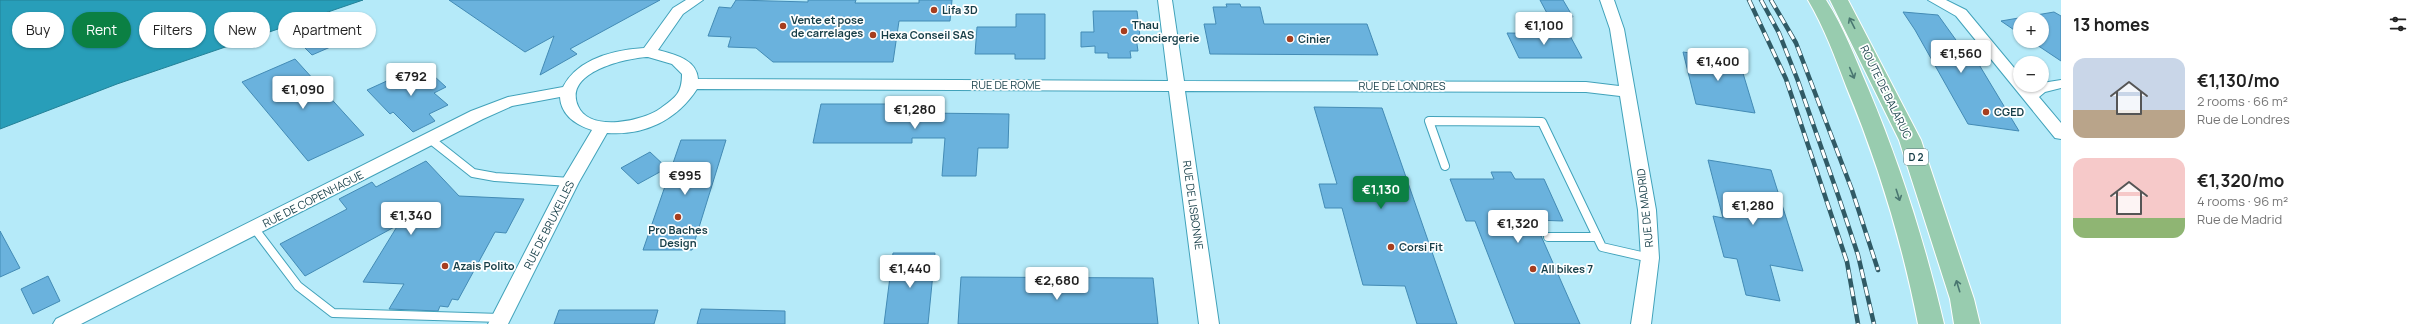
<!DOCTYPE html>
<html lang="en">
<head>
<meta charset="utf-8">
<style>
	:root { --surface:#fff; --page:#f2f2f2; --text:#222; --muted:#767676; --accent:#0b8043 }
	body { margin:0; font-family:Manrope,sans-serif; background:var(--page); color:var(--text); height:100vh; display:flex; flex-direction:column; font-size:15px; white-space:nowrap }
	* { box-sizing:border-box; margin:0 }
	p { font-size:13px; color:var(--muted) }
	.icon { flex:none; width:22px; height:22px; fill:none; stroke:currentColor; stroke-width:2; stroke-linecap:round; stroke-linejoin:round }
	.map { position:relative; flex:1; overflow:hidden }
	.details { display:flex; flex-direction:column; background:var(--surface); width:360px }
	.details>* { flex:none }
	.top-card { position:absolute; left:12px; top:12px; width:380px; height:36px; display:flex; gap:8px }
	.buttons { position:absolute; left:2013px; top:12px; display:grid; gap:8px }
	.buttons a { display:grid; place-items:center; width:36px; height:36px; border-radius:50%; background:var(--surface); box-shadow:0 1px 3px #0004; font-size:20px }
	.price { position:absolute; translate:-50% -34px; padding:0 9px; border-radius:4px; background:#fff; color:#222; font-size:13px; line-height:26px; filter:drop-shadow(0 1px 2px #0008) }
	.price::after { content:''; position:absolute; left:50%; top:24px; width:12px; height:9px; margin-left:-6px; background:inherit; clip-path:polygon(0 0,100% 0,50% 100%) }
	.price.on { background:var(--accent); color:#fff }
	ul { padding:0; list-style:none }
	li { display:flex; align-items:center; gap:12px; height:100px; padding:0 12px }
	li span { display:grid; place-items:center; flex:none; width:112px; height:80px; border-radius:12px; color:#555 }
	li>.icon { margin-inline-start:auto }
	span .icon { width:48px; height:48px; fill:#fffc; stroke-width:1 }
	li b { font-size:17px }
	h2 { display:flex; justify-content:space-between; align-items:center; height:48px; padding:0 12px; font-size:17px }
	.chip { padding:0 14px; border-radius:18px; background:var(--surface); box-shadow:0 1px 3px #0004; font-size:14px; line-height:36px }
	.chip.on { background:var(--accent); color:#fff }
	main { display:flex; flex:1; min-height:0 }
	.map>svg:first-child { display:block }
</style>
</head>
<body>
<main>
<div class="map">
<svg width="2061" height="324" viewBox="0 0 2061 324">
	<rect width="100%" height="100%" fill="#b5eaf9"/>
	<path fill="#289eb9" stroke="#238197" d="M0 0H363L117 84 0 129Z"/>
	<g fill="#6ab2dd" stroke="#438bb5">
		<path d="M449 0H660L570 49 577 54 540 75 554 36 525 52Z"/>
		<path d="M736 0 808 2V0H856L855 3H919V0H952L950 21H899L893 62H773L756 48 728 47 731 37 708 36 719 7 731 8Z"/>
		<path d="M1540 0H1563L1573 17H1549Z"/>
		<path d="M1226 4H1240L1241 7H1260L1264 24H1367L1378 55 1210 54 1204 24H1216L1213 7H1227Z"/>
		<path d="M1093 11H1137L1140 37H1136L1138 51H1130L1131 58H1108V53H1095V46L1081 47V32H1094Z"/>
		<path d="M1903 12 1938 15 1961 47 1969 48 2019 131 1968 124 1915 30Z"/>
		<path d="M2054 12 2061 16V61L2031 41H2042V19H2020V34L2001 21Z"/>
		<path d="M1016 14H1045V59H1015V54H975L977 27H1016Z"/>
		<path d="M343 20 358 35 312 55 297 40 333 27Z"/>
		<path d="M1507 33 1569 34 1582 58H1519Z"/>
		<path d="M1683 52 1739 60 1755 113 1696 104Z"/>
		<path d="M295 59 364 135 308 161 242 82Z"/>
		<path d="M422 65 446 87 434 93 448 105 429 114 435 121 413 132 393 112 390 114 367 90Z"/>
		<path d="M821 104H917L916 109H927L926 113 1009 114 1008 148H978L976 176H942L945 138H912V143H813Z"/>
		<path d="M1314 107 1382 108 1457 324H1417L1405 286 1363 285 1342 208H1325L1319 184H1337Z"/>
		<path d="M681 140H726L692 250H643Z"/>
		<path d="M650 152 667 168 638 184 621 168Z"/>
		<path d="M1708 160 1771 170 1803 271 1770 265 1780 301 1746 295 1737 259 1724 257 1713 216 1723 218Z"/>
		<path d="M426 161 459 196 524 199 506 233 495 232 458 300 452 299 448 307 440 306 438 311 389 309 404 284 363 282 398 225 305 276 280 244 347 209 339 199 372 182 376 187Z"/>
		<path d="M1491 172H1511L1515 179H1544L1563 221 1534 220 1580 324H1515L1475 221H1466L1450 179H1494Z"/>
		<path d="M0 231 20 268 0 277Z"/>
		<path d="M893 253H935L928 324H884Z"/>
		<path d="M48 276 60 301 33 314 21 289Z"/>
		<path d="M961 277 1153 278 1158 324H958Z"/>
		<path d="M701 309 785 311V324H697Z"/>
		<path d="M559 310H658L654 324H554Z"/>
	</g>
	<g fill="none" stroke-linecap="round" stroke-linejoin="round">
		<defs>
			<g id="service">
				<path d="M430 139 473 173 495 177 570 182"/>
				<path d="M1445 166 1429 121 1542 122 1602 247 1650 258"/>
				<path d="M254 228 298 286 333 313 501 318"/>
				<path d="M1548 237H1597"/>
			</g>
			<g id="minor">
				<path d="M686 0H703L683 14 658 50C673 54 697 59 698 79L1168 81 1158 0H1172L1184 81 1586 82 1619 86 1610 29 1600 0H1614L1624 29 1656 210 1659 258 1651 324H1631L1641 258 1638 210 1620 96 1586 92 1185 91 1219 324H1199L1169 91 697 89C677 120 644 136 607 133L579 182 508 324H488L561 182 592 130C576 125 561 115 560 97L512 106 483 119 81 324H53L56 319 471 111 508 97 563 87C578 58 615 50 644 48L673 8ZM648 57 672 64 682 74C682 93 676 97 661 108 644 121 589 133 578 106 563 72 626 58 648 57Z"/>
				<path d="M1928 0H1946L1966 10 2020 75V85H2029L2031 88 2034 85H2042V83L2061 80V88L2045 92 2039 97 2061 123V139L2055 138 1956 16Z"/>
			</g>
			<g id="primary">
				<path d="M1808 0H1826C1844 28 1855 58 1868 88 1900 164 1925 243 1944 324H1918C1902 242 1878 163 1846 86 1835 57 1824 27 1808 0Z"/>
				<path d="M1830 0H1848L1921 140 1974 299 1980 324H1954L1950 299 1899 140Z"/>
			</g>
		</defs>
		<use href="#service" stroke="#41a2ba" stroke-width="10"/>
		<use href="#minor" stroke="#41a2ba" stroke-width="2"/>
		<use href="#primary" stroke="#fff" stroke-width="2"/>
		<use href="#service" stroke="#fff" stroke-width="8"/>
		<use href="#minor" fill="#fff" fill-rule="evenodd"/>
		<use href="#primary" fill="#98ccaf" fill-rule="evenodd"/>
		<defs>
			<g id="rail">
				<path d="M1749 0 1786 79 1847 262 1858 324"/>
				<path d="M1761 0 1779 33 1798 81 1839 198 1858 255 1874 324"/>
				<path d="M1771 0 1796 43 1852 190 1878 270"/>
			</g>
		</defs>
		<use href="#rail" stroke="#305a65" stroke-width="4.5"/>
		<use href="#rail" stroke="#fff" stroke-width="3" stroke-dasharray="9" stroke-linecap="butt"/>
	</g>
	<defs><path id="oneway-shaft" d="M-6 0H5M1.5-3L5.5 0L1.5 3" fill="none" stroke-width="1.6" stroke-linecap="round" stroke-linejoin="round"/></defs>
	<g stroke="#4a7771">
		<use href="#oneway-shaft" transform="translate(1852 23) rotate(-117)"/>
		<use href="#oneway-shaft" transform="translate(1852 73) rotate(67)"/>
		<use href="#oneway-shaft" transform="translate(1898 195) rotate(72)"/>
		<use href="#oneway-shaft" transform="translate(1958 286) rotate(-107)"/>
	</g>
	<g fill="#a63e1f" stroke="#fff" stroke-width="1.5">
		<circle cx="934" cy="10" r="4"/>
		<circle cx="783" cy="26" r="4"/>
		<circle cx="1124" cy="31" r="4"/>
		<circle cx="873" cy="35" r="4"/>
		<circle cx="1290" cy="39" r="4"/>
		<circle cx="1986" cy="112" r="4"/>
		<circle cx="678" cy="217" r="4"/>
		<circle cx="1391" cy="247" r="4"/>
		<circle cx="445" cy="266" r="4"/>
		<circle cx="1533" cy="269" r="4"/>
	</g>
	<g text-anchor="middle" stroke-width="3.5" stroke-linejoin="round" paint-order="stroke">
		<rect fill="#fff" stroke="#5c787f" stroke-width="1" x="1904" y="149" width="24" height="16" rx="3"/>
		<g font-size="10" font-weight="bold" fill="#163e48">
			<text x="1916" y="161">D 2</text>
		</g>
		<g font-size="11" font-weight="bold" fill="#163e48" stroke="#fff" text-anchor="start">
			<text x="942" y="14">Lifa 3D</text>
			<text x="791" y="24">Vente et pose<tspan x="791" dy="13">de carrelages</tspan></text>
			<text x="1132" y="29">Thau<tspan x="1132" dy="13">conciergerie</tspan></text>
			<text x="881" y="39">Hexa Conseil SAS</text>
			<text x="1298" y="43">Cinier</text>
			<text x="1994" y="116">CGED</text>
			<text x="678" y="234" text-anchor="middle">Pro Baches<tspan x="678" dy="13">Design</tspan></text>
			<text x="1399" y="251">Corsi Fit</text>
			<text x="453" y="270">Azais Polito</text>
			<text x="1541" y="273">All bikes 7</text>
		</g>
		<g font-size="11" fill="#163e48" stroke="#fff">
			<text x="1006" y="89">RUE DE ROME</text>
			<text x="1402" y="90">RUE DE LONDRES</text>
			<text transform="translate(1886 92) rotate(64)" y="4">ROUTE DE BALARUC</text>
			<text transform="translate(313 199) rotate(-27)" y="4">RUE DE COPENHAGUE</text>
			<text transform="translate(1193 205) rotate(82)" y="4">RUE DE LISBONNE</text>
			<text transform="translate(1645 208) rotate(-96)" y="4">RUE DE MADRID</text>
			<text transform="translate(549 225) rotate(-63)" y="4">RUE DE BRUXELLES</text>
		</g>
	</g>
</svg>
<div class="buttons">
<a>+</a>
<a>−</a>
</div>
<b class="price" style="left:1544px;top:46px">€1,100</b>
<b class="price" style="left:1961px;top:74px">€1,560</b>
<b class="price" style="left:1718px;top:82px">€1,400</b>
<b class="price" style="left:411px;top:97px">€792</b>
<b class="price" style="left:303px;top:110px">€1,090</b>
<b class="price" style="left:915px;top:130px">€1,280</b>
<b class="price" style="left:685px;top:196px">€995</b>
<b class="price on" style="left:1381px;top:210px">€1,130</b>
<b class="price" style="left:1753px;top:226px">€1,280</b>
<b class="price" style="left:411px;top:236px">€1,340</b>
<b class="price" style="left:1518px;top:244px">€1,320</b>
<b class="price" style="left:910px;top:289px">€1,440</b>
<b class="price" style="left:1057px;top:301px">€2,680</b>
<div class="top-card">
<a class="chip">Buy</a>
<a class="chip on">Rent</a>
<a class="chip">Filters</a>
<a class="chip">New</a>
<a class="chip">Apartment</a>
</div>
</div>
<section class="details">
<h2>13 homes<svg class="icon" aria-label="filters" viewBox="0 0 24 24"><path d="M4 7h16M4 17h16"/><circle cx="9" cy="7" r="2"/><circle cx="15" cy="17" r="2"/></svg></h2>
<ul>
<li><span style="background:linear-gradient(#c9d6e8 65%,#b9a48a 0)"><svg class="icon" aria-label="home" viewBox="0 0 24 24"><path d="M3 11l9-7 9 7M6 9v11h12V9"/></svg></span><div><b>€1,130/mo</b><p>2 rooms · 66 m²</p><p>Rue de Londres</p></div></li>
<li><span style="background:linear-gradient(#f6c9c9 75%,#8fb573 0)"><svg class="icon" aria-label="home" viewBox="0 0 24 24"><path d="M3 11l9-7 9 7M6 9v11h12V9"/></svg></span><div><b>€1,320/mo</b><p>4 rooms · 96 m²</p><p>Rue de Madrid</p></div></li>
</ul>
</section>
</main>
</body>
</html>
